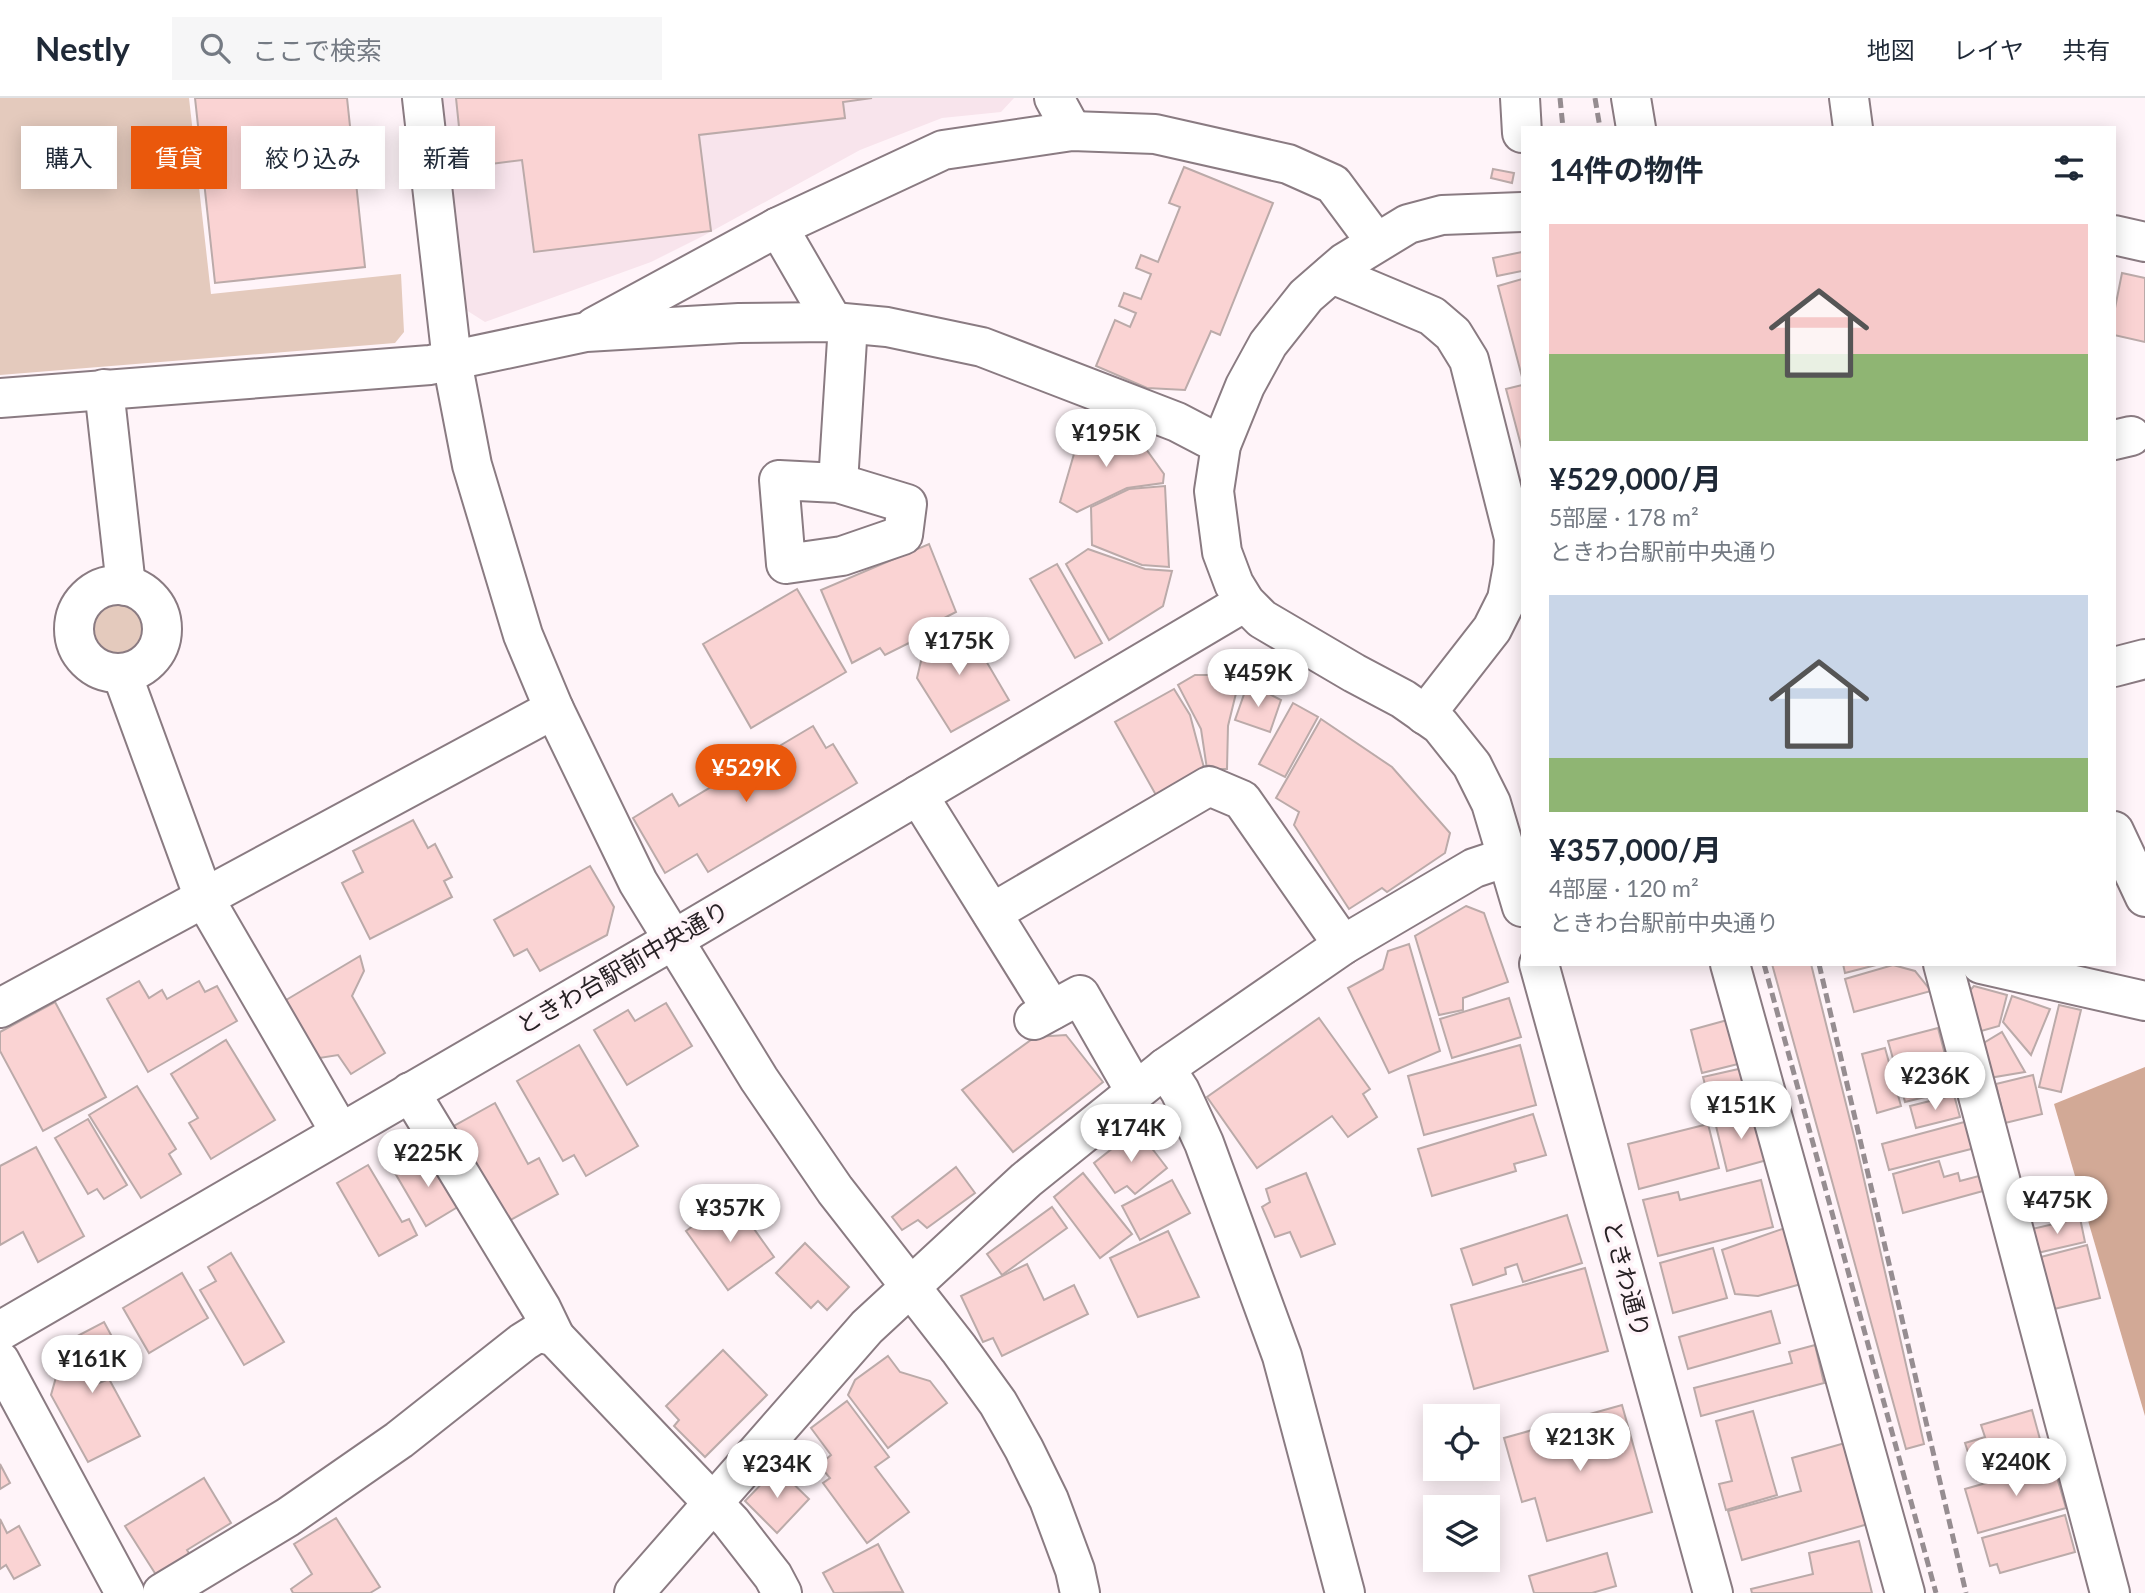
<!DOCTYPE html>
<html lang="ja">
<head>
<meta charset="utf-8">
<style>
	:root { --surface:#fff; --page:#f6f6f7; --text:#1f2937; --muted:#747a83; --line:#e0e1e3; --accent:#ea580c }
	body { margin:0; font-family:Lato,"Noto Sans JP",sans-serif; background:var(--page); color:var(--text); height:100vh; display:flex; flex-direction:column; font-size:26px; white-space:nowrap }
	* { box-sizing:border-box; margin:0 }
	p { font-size:23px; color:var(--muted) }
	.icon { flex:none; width:38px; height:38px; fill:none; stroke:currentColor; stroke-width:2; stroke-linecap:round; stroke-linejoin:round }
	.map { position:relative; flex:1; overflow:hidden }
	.drawer { position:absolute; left:1521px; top:28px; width:595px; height:840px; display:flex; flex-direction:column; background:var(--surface); border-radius:0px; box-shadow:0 4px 18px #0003 }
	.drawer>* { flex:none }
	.hud { position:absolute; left:21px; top:28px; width:665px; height:63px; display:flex; gap:14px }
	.controls { position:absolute; left:1423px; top:1306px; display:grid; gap:14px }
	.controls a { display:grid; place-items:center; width:77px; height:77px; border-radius:0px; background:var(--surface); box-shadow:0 4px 18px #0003; font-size:35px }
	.price { position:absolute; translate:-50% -60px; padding:0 16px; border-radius:24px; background:#fff; color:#222; font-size:23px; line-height:46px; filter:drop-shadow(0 2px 4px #0008) }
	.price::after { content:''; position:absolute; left:50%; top:42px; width:21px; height:16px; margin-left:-10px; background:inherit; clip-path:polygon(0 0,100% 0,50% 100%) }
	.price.on { background:var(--accent); color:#fff }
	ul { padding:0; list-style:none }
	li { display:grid; align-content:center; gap:14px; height:371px; padding:0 28px }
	li span { display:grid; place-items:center; height:217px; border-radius:0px; color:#555 }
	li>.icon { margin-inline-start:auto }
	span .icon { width:126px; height:126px; fill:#fffc; stroke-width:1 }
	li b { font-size:30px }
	h2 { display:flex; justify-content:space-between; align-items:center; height:84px; padding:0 28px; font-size:30px }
	.tag { padding:0 24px; border-radius:0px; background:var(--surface); box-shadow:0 4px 18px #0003; font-size:24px; line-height:63px }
	.tag.on { background:var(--accent); color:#fff }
	header { display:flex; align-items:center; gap:42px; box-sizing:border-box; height:98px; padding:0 35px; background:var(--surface); border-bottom:2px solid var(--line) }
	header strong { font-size:33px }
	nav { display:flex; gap:38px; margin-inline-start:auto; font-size:24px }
	.search { width:490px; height:63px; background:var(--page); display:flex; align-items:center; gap:18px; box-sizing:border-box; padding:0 24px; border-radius:0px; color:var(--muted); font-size:26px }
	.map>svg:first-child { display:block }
</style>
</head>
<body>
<header>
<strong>Nestly</strong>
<div class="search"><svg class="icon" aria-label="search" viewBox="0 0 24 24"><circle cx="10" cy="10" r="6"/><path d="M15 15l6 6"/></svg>ここで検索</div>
<nav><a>地図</a><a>レイヤ</a><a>共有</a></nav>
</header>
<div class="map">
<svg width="2145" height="1495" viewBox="0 0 2145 1495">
	<rect width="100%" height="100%" fill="#fff4f9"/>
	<path fill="#f8e4ec" d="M437 0H1014L1001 14 942 20 860 52 703 138 651 164 485 224 463 210Z"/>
	<g fill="#e4cabd">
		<path d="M0 0H189L211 196 401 176 404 234 395 245 0 277Z"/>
		<circle cx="119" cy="531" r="28"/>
	</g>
	<path fill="#d2a996" d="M2145 969V1318L2054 1006Z"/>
	<g fill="#fad3d3" stroke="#bbaaa9" stroke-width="2">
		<path d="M195 0H347L365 169 215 185Z"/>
		<path d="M456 0H872L843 4 845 20 699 37 711 133 534 154 522 62 468 69 463 29H459Z"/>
		<path d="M1184 69 1273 105 1220 237 1211 233 1185 292 1147 290 1096 268 1115 222 1130 229 1136 215 1119 208 1124 195 1141 201 1151 176 1136 170 1141 157 1158 164 1180 109 1169 105Z"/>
		<path d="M1493 71 1514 75 1512 85 1491 80Z"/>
		<path d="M1522 154V173L1497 178 1493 160Z"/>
		<path d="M2122 175 2145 180V244L2114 237V215Z"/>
		<path d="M1522 181V279L1498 188Z"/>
		<path d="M1522 287V351L1506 291Z"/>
		<path d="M1083 325 1146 351 1164 376 1163 385 1127 390 1077 414 1060 404Z"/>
		<path d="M1165 388 1169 469 1142 467 1092 447 1091 409 1129 391Z"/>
		<path d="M929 446 956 514 915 535 911 544 885 557 880 550 852 565 821 492Z"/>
		<path d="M1088 451 1145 471 1172 473 1163 508 1109 542 1066 466Z"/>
		<path d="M1057 466 1102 545 1075 560 1030 481Z"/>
		<path d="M797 491 846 574 751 630 703 546Z"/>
		<path d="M962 522 1009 602 951 634 917 580 921 563 927 559 921 544Z"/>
		<path d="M1195 577H1233L1239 583 1228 628 1227 671H1207L1201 631 1178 587Z"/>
		<path d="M1248 585 1281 602 1270 634 1235 622Z"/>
		<path d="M1174 591 1190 617 1207 681 1161 706 1115 624Z"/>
		<path d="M1293 605 1318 619 1285 679 1259 666Z"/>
		<path d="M1321 621 1392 669 1450 735 1445 755 1387 794 1382 790 1349 811 1294 727 1299 714 1276 700Z"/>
		<path d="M813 628 826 650 833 646 857 685 708 774 697 756 665 775 633 720 672 696 679 708Z"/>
		<path d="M413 722 428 750 435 746 452 779 444 783 452 799 370 841 342 785 363 774 353 753Z"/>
		<path d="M590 768 614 809 607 837 540 873 527 851 514 858 494 822Z"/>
		<path d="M1466 808 1484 815 1508 884 1463 900V912L1439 917 1415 838Z"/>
		<path d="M1409 846 1440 953 1389 975 1348 890 1383 871 1388 853Z"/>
		<path d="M360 858 364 873 352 898 385 955 351 976 338 957 307 962 276 908Z"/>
		<path d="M1772 866H1811L1856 1046 1924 1346 1906 1351Z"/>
		<path d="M1843 866H1880L1845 875Z"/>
		<path d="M1893 867 1915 873 1931 893 1854 914 1845 881Z"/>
		<path d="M139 883 149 900 162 892 167 901 199 883 205 894 217 888 237 923 148 974 107 901Z"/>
		<path d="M1974 888 2007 897 1999 928 1974 935 1964 899Z"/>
		<path d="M2012 898 2050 911 2031 957 2003 924Z"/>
		<path d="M1509 900 1521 939 1452 960 1440 921Z"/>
		<path d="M55 904 106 999 43 1033 0 953V934Z"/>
		<path d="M666 905 692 948 627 987 594 932 628 912 635 923Z"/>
		<path d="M2059 907 2081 912 2061 994 2039 989Z"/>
		<path d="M1319 920 1370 991 1363 996 1377 1019 1348 1039 1332 1018 1257 1070 1207 999Z"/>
		<path d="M1731 921 1742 965 1702 975 1691 932Z"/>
		<path d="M1938 930 1948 968 1899 982 1888 943Z"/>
		<path d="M2002 934 2025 974 1989 980 1982 946Z"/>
		<path d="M1066 937 1103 984 1013 1054 962 992 1035 939Z"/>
		<path d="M226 942 275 1022 211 1061 189 1025 198 1020 171 976Z"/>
		<path d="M579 947 638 1048 586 1078 574 1057 563 1063 517 983Z"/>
		<path d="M1520 947 1536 1007 1424 1037 1408 978Z"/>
		<path d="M1885 950 1901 1008 1877 1015 1862 956Z"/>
		<path d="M1743 970 1754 1011 1714 1021 1703 979Z"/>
		<path d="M1952 972 1957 991 1905 1004 1900 985Z"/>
		<path d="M2033 977 2042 1016 2005 1025 1996 986Z"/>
		<path d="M137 988 176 1051 169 1056 181 1076 141 1100 89 1017Z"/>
		<path d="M1954 997 1960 1019 1916 1030 1910 1008Z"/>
		<path d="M495 1005 528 1066 539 1060 558 1096 507 1124 454 1028Z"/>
		<path d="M1754 1014 1767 1062 1727 1073 1715 1024Z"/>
		<path d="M1533 1016 1546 1057 1514 1066 1516 1073 1432 1098 1418 1051Z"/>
		<path d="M88 1021 127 1087 104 1101 97 1091 88 1096 55 1040Z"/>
		<path d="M1968 1023 1975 1050 1889 1072 1882 1046Z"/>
		<path d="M1708 1026 1719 1070 1639 1091 1628 1046Z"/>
		<path d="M1137 1031 1167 1070 1135 1096 1127 1088 1115 1095 1094 1065Z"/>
		<path d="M36 1049 84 1138 38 1164 23 1134 0 1147V1068Z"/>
		<path d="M429 1054 461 1107 426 1128 395 1075Z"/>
		<path d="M1939 1063 1944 1079 1958 1075 1960 1083 1979 1078 1983 1093 1903 1115 1893 1076Z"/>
		<path d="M368 1067 402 1124 409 1121 417 1137 379 1158 337 1085Z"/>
		<path d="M956 1069 975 1095 927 1130 918 1122 902 1132 892 1119Z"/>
		<path d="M1083 1075 1132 1136 1100 1160 1054 1099Z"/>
		<path d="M1306 1075 1335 1146 1301 1159 1290 1134 1275 1139 1262 1109 1270 1104 1266 1091Z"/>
		<path d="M1172 1082 1190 1115 1140 1142 1122 1108Z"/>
		<path d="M1761 1082 1773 1129 1658 1158 1643 1102 1678 1094 1680 1102Z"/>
		<path d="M732 1100 774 1159 728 1192 686 1133Z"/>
		<path d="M1052 1109 1067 1130 1002 1177 987 1156Z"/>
		<path d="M1567 1117 1582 1165 1523 1184 1517 1166 1505 1170 1506 1176 1473 1187 1461 1151Z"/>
		<path d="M2080 1120 2085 1144 2033 1156 2028 1132Z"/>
		<path d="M1785 1130 1801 1186 1758 1198 1735 1196 1722 1152Z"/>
		<path d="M1168 1133 1199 1199 1138 1219 1110 1160Z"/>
		<path d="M805 1145 849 1189 827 1212 818 1203 811 1210 776 1175Z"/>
		<path d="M2087 1147 2100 1200 2050 1212 2037 1160Z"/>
		<path d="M1713 1150 1727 1200 1673 1215 1660 1165Z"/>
		<path d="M231 1155 284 1244 244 1267 200 1192 216 1183 208 1169Z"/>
		<path d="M1027 1166 1044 1202 1074 1187 1088 1216 1002 1258 993 1240 983 1244 961 1198Z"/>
		<path d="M1585 1170 1608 1253 1474 1291 1451 1207Z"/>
		<path d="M182 1175 208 1220 149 1255 123 1210Z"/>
		<path d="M1771 1213 1780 1245 1688 1271 1679 1239Z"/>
		<path d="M104 1224 123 1259 93 1276 99 1285 109 1281 140 1338 88 1364 51 1297 66 1244Z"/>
		<path d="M1815 1247 1824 1285 1701 1318 1694 1290 1792 1265 1789 1254Z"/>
		<path d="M723 1252 767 1297 705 1359 674 1328 679 1322 666 1308Z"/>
		<path d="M888 1258 900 1274 930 1283 947 1305 888 1350 848 1297 855 1282Z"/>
		<path d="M847 1303 889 1359 875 1369 909 1414 867 1445 823 1385 830 1380 819 1367 831 1357 811 1330Z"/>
		<path d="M1622 1307 1652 1414 1547 1443 1535 1400 1522 1404 1504 1340Z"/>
		<path d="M2032 1312 2046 1363 1977 1382 1965 1345 1985 1339 1981 1327Z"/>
		<path d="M1753 1313 1777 1397 1726 1412 1719 1386 1732 1383 1716 1323Z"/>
		<path d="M1845 1345 1868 1426 1742 1462 1728 1413 1801 1393 1792 1360Z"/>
		<path d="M0 1366 10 1385 0 1391Z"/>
		<path d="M2053 1366 2066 1410 1978 1435 1965 1391Z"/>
		<path d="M777 1370 809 1401 777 1435 745 1403Z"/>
		<path d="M204 1380 231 1425 187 1452 192 1460 158 1480 125 1428Z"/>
		<path d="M2065 1417 2075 1454 2000 1475 1997 1466 1990 1468 1982 1440Z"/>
		<path d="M336 1420 380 1489 370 1495H293L291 1491 312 1476 294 1446Z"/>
		<path d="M0 1421 7 1435 19 1428 40 1467 14 1481 6 1467 0 1471Z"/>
		<path d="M1859 1443 1872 1495H1752L1751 1491 1813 1476 1809 1455Z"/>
		<path d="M878 1446 903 1494 834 1495 823 1475Z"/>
		<path d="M1607 1455 1616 1488 1592 1495H1534L1529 1478Z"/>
	</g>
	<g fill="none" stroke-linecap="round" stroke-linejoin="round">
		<defs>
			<g id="minor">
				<path d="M422 0 452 263 472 367 523 537 554 611 638 784 759 981 835 1092 959 1251 998 1305 1024 1351 1049 1402 1075 1472 1080 1495"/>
				<path d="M1054 0 1072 33"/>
				<path d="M1520 0 1522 35"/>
				<path d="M1631 0 1636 30"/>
				<path d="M1849 0 1853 30"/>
				<path d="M1522 114 1442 117 1408 126 1344 165 1306 198 1268 246 1245 288 1221 347 1214 393 1222 454 1234 486 1245 504 1262 521 1354 575 1403 601 1440 627 1472 667 1491 705 1522 809"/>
				<path d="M778 129 833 224"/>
				<path d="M2114 137 2145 144"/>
				<path d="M1332 176 1432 218 1453 236 1469 262 1514 440 1513 468 1507 501 1492 531 1425 617"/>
				<path d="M594 229 778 129 943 52 1072 33 1155 36 1288 66 1333 86 1376 144"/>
				<path d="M104 291 126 488"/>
				<path d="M0 300 430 267 586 234 739 225 833 224 887 229 982 249 1177 324 1221 347"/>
				<path d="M2114 342 2131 338"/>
				<path d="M838 385 907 406 903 437 842 458 786 466 779 382 838 385 848 226"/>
				<circle cx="118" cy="531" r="44"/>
				<path d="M2114 569 2145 561"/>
				<path d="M122 576 204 800 340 1034"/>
				<path d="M918 697 1052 912"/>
				<path d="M2114 733 2145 799"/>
				<path d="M992 815 1209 688 1242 702 1343 847"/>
				<path d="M1539 866 1713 1495"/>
				<path d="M1730 866 1905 1495"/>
				<path d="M1943 866 2110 1495"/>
				<path d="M1981 866 2145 903"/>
				<path d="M0 910 554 611"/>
				<path d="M1034 922 1080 897 1135 993"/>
				<path d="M1165 970 1180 993 1204 1045 1282 1258 1345 1495"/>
				<path d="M410 994 541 1210 555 1239"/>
				<path d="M0 1233 656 852 1245 504"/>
				<path d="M0 1263 125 1495"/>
				<path d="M162 1495 288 1419 399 1342 523 1244 539 1234 555 1239 731 1424 773 1478 782 1495"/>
				<path d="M634 1495 867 1229 1026 1082 1165 970 1343 847 1474 770 1507 759"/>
			</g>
		</defs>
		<use href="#minor" stroke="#8a7b82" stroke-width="42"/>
		<use href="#minor" stroke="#fff" stroke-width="38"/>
		<g stroke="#968d91" stroke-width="5" stroke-dasharray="10 5" stroke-linecap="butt">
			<path d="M1560 0 1563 30"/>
			<path d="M1595 0 1600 30"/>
			<path d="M1764 866 1936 1495"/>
			<path d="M1819 866 1966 1495"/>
		</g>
	</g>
	<g text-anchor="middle" stroke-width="7" stroke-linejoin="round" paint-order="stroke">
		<g font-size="24" fill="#282225" stroke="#fff4f9">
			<text transform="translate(623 870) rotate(-30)" y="8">ときわ台駅前中央通り</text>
			<text transform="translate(1626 1181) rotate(75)" y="8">ときわ通り</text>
		</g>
	</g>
</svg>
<div class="controls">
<a><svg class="icon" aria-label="locate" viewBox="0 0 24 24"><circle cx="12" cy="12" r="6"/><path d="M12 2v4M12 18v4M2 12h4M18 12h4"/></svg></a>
<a><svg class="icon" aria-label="layers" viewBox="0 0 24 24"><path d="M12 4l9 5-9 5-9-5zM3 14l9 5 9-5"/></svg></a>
</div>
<b class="price" style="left:1106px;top:371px">¥195K</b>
<b class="price" style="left:959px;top:579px">¥175K</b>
<b class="price" style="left:1258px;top:611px">¥459K</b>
<b class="price on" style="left:746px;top:706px">¥529K</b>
<b class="price" style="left:1935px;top:1014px">¥236K</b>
<b class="price" style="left:1741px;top:1043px">¥151K</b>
<b class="price" style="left:1131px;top:1066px">¥174K</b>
<b class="price" style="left:428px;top:1091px">¥225K</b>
<b class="price" style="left:2057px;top:1138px">¥475K</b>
<b class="price" style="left:730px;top:1146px">¥357K</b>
<b class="price" style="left:92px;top:1297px">¥161K</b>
<b class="price" style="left:1580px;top:1375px">¥213K</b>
<b class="price" style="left:2016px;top:1400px">¥240K</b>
<b class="price" style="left:777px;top:1402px">¥234K</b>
<div class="hud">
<a class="tag">購入</a>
<a class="tag on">賃貸</a>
<a class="tag">絞り込み</a>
<a class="tag">新着</a>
</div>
<section class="drawer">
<h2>14件の物件<svg class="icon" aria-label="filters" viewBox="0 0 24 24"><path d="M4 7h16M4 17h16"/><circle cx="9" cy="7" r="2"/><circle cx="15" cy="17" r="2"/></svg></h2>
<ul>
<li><span style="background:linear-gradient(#f6c9c9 60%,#8fb573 0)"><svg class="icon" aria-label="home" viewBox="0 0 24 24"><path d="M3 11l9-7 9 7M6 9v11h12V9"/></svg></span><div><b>¥529,000/月</b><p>5部屋 · 178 m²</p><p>ときわ台駅前中央通り</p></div></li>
<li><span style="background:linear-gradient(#c9d6e8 75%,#8fb573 0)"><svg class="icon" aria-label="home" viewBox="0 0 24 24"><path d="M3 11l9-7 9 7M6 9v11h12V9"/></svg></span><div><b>¥357,000/月</b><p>4部屋 · 120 m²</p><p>ときわ台駅前中央通り</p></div></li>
</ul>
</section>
</div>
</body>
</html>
